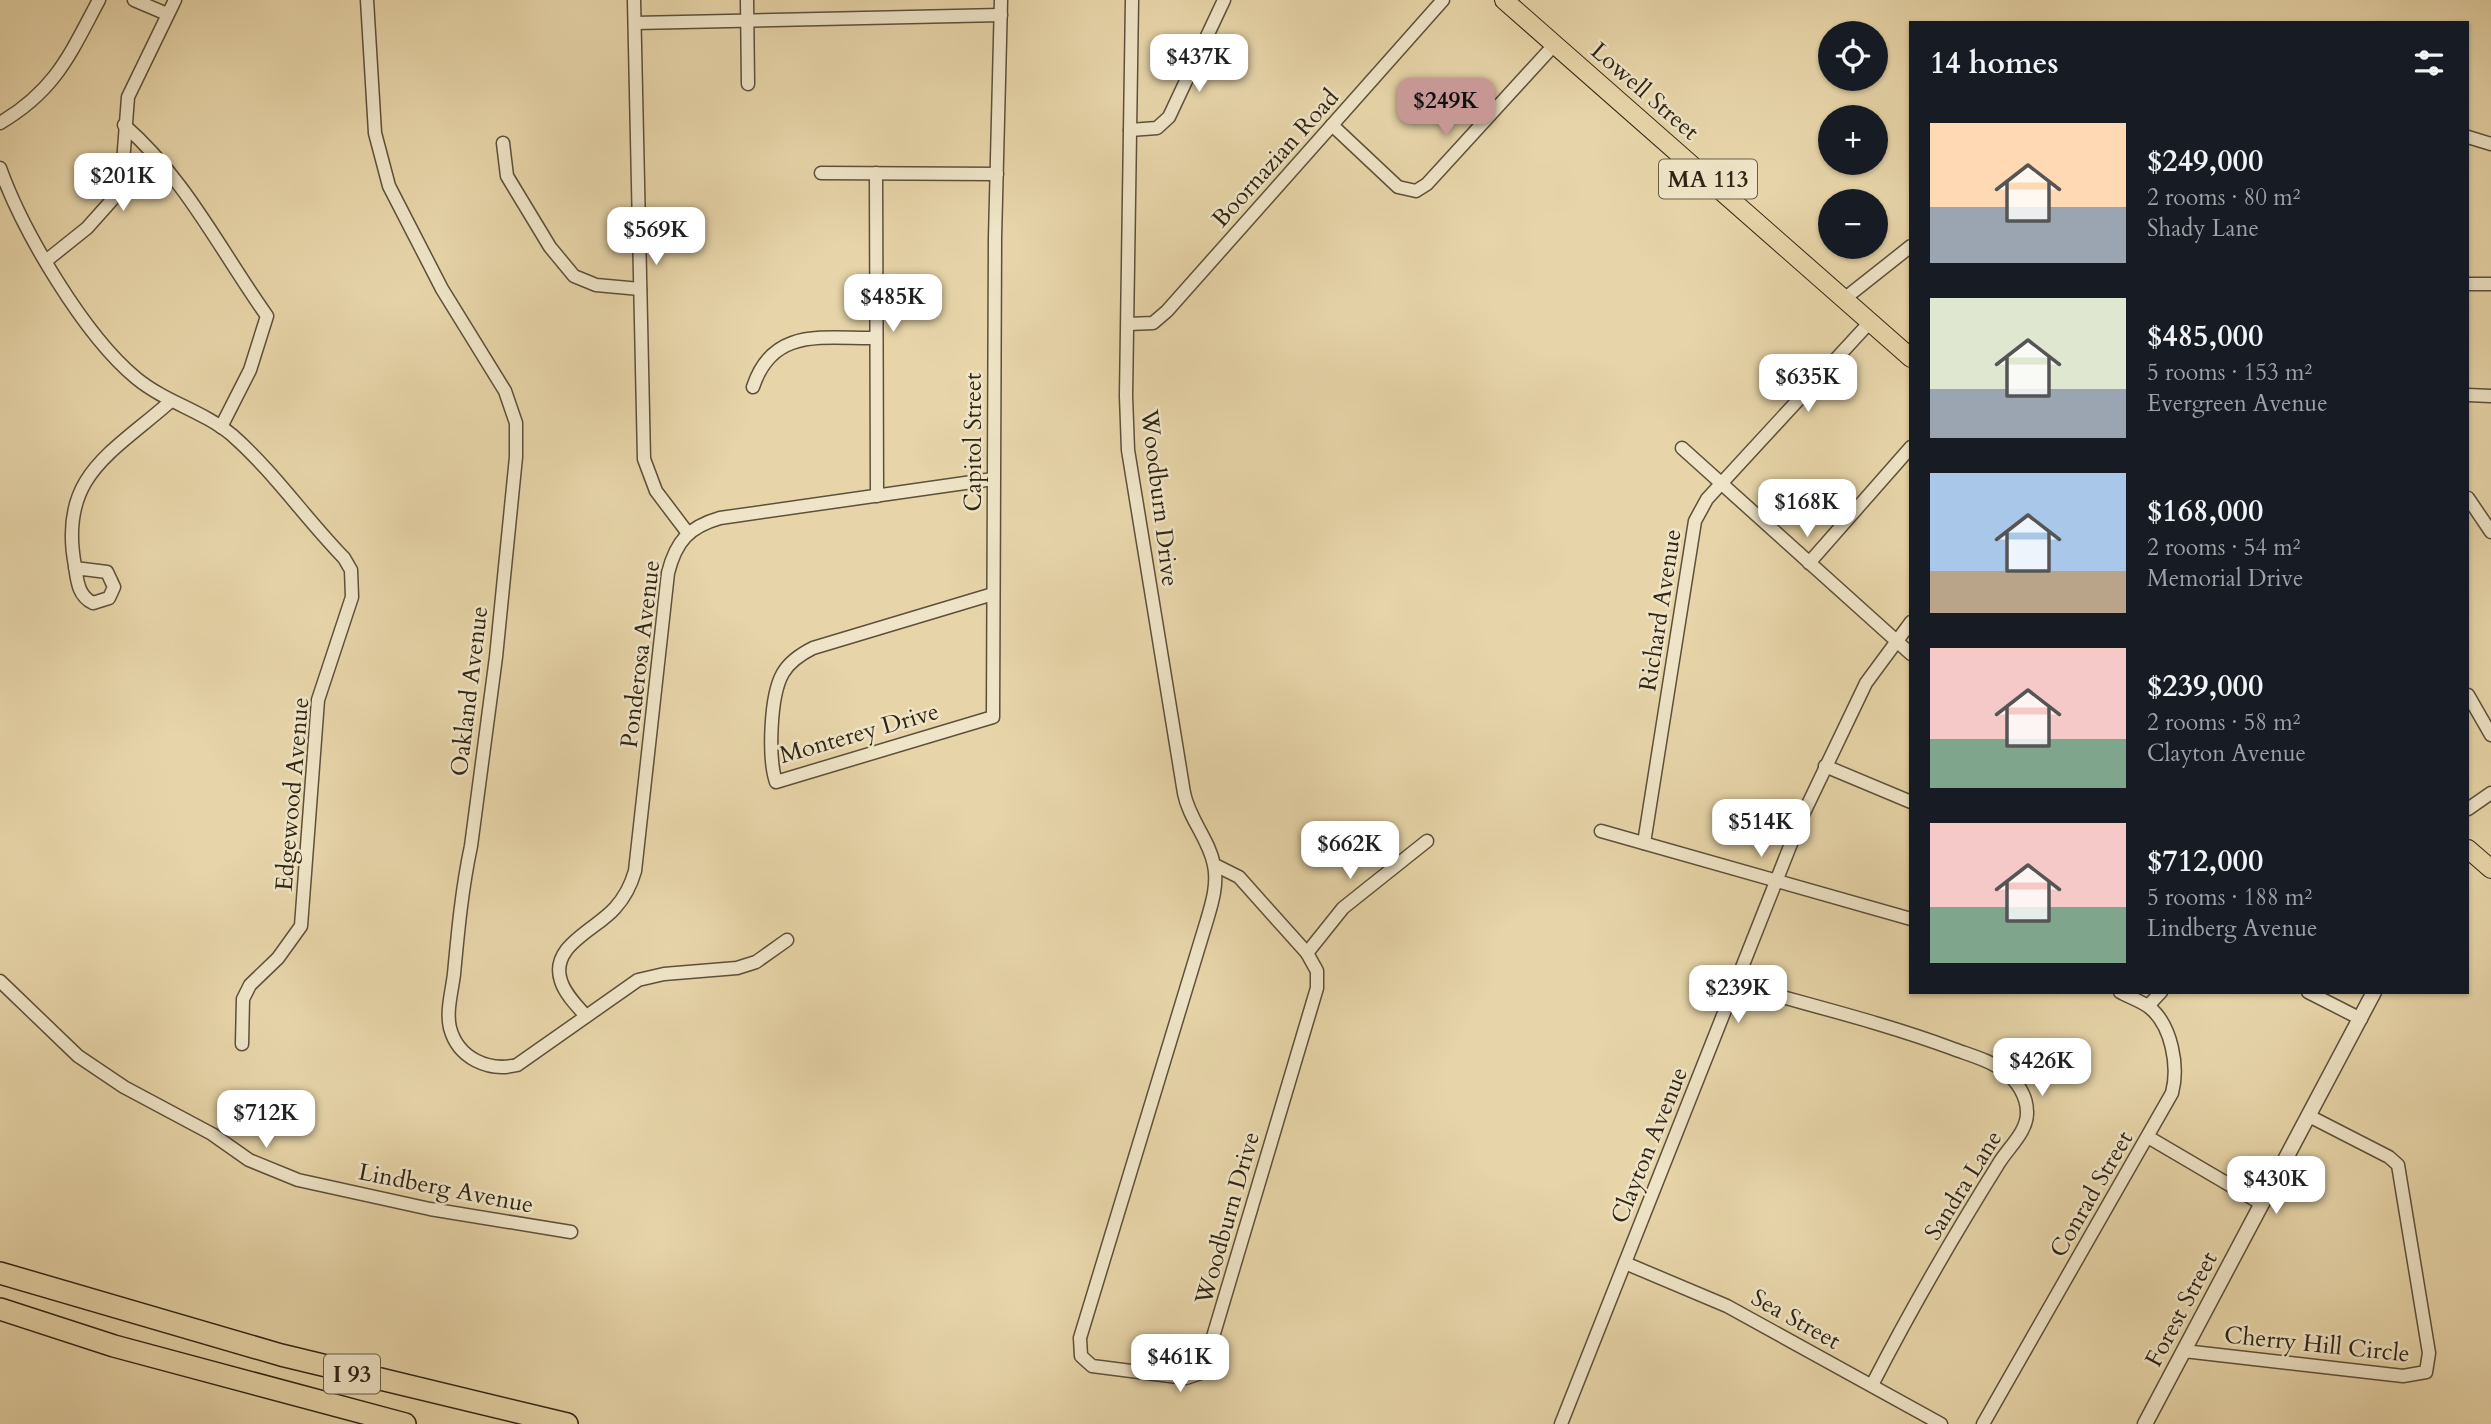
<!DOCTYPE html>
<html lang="en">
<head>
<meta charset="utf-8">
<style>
	:root { --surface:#171b24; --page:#242831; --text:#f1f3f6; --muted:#9ea1a6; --accent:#c59692 }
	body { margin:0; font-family:Cardo,serif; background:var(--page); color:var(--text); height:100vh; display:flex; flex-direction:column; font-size:26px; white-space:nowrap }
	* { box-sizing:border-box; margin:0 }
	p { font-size:23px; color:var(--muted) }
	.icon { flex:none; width:38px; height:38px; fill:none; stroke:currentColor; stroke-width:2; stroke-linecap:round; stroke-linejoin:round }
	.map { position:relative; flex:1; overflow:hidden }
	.side { position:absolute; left:1909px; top:21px; width:560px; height:973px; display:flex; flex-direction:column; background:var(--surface); border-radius:0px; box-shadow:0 2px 5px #0004 }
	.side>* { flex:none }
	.fabs { position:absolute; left:1818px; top:21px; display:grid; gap:14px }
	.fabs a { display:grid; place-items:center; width:70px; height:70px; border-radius:50%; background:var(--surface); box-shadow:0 2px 5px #0004; font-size:35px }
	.price { position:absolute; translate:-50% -60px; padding:0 16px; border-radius:14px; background:#fff; color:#222; font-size:23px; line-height:46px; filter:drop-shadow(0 2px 4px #0008) }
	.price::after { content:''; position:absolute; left:50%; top:42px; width:21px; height:16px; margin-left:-10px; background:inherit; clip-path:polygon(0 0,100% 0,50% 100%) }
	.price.selected { background:var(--accent); color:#111 }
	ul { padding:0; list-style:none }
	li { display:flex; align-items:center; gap:21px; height:175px; padding:0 21px }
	li span { display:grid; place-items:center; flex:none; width:196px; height:140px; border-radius:0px; color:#555 }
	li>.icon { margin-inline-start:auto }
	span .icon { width:84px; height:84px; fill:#fffc; stroke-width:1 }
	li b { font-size:30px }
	h2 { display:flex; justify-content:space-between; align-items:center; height:84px; padding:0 21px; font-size:30px }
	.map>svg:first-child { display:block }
</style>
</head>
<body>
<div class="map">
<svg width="2491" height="1424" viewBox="0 0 2491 1424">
	<rect width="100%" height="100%" fill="#e7d5a9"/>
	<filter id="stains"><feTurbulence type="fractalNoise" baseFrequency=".00286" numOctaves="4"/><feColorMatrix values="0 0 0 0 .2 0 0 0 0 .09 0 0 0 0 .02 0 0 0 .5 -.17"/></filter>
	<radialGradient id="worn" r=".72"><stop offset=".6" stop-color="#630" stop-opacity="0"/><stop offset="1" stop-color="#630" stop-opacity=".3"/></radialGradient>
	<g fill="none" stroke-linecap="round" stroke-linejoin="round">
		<defs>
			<g id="minor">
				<path d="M134 0 167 14"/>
				<path d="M367 0 375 133 389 186 442 289 505 391 516 423V457L496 657 471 846C462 888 458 931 454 974 452 991 446 1011 450 1028 458 1058 488 1072 517 1065L638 980 664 974 737 968 756 962 787 940"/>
				<path d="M634 0 644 459 656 491 687 532"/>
				<path d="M747 0 748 84"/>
				<path d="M1132 0 1126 396 1128 450 1184 793C1189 819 1209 839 1214 865 1218 884 1212 903 1207 920L1080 1338 1081 1356 1092 1366 1186 1378 1198 1374 1204 1367 1317 988V971L1307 953 1239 877 1215 865"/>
				<path d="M635 23 1001 15"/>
				<path d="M0 123C56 90 70 54 99 0"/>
				<path d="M124 125C186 179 220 250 267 316L250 370 221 427"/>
				<path d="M1332 125 1398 187 1416 191 1427 184 1555 44"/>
				<path d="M1130 130 1157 128 1169 117 1224 0"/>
				<path d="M2468 137 2491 144"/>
				<path d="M503 143 507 176 550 247 574 276 596 285 640 289"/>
				<path d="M0 168C23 232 84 335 136 378 165 402 203 411 232 435 274 472 305 518 344 558L351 570 352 597 318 700 301 926 278 958 250 985 243 999 242 1044"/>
				<path d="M821 173 997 174"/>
				<path d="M876 173 877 496"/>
				<path d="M47 260 87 228 112 200 122 176 128 97 175 0"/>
				<path d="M2468 284H2491"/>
				<path d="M1844 299 1911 246"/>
				<path d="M1128 324 1153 323 1167 311 1443 0"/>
				<path d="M753 387C773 326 824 339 876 338"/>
				<path d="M2468 395 2491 396"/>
				<path d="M1682 448 1911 654"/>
				<path d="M2468 498 2491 532"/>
				<path d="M1809 563 1911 447"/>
				<path d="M75 568 107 572 114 587 109 598 93 603C78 596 77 580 75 566 58 476 111 454 171 401"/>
				<path d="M993 594 813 648C801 654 790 661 783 673 770 695 768 758 776 782L993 717 995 238 1001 0"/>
				<path d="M2468 695 2491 735"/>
				<path d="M1825 766 1911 802"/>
				<path d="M2468 809 2491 793"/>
				<path d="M1601 831 1911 919"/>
				<path d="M1644 843 1695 521 1707 499 1870 322"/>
				<path d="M1307 953 1343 908 1427 841"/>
				<path d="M0 981 78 1056 124 1087 212 1134 249 1160 298 1180 430 1209 571 1232"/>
				<path d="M1737 984C1808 1005 1881 1022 1951 1048 1969 1055 1990 1060 2005 1072 2017 1081 2027 1096 2027 1112 2028 1131 2008 1148 1999 1163 1954 1235 1911 1309 1872 1385"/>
				<path d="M2308 992 2361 1019"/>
				<path d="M2148 1006 2161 992"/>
				<path d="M586 1016C577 1006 565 994 561 981 549 946 596 930 615 908 625 897 631 885 635 871L668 573C676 541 689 527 720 518L993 479"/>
				<path d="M2148 1137 2262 1204"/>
				<path d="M1625 1263 1727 1306 1941 1424"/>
				<path d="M2184 1351 2403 1376 2426 1372 2429 1353 2398 1165 2389 1157 2309 1116"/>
				<path d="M1561 1424 1800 821 1866 683 1911 622"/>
				<path d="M1983 1424 2172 1093C2179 1067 2172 1025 2149 1007 2141 1001 2129 997 2120 992"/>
			</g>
			<path id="tertiary" d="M2145 1424 2374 992"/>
			<g id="primary">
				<path d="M1504 0 1911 358"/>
				<path d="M2468 849 2491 869"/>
			</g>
			<g id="motorway">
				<path d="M0 1273 281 1355 567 1424"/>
				<path d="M0 1309 114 1346 405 1424"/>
			</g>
		</defs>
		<use href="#minor" stroke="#5d503a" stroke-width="15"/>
		<use href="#tertiary" stroke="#5d503a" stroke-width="17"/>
		<use href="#primary" stroke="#2f2415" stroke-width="20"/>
		<use href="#motorway" stroke="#2f2415" stroke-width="24"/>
		<use href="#minor" stroke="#efe4c7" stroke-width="12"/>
		<use href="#tertiary" stroke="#efe4c7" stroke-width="14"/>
		<use href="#primary" stroke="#e7d5a9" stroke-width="18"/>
		<use href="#motorway" stroke="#e7d5a9" stroke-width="21"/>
	</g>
	<g text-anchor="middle" stroke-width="5" stroke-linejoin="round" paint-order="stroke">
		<g fill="#efe4c7" stroke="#695e4a" stroke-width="2">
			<rect x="1659" y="159.5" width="98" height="39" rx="5"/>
			<rect x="324" y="1354.5" width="56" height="39" rx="5"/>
		</g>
		<g font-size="23" font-weight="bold" fill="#2f2415">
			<text x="1708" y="187">MA 113</text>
			<text x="352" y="1382">I 93</text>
		</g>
		<g font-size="24" fill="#2f2415" stroke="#efe4c7">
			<text transform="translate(1645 91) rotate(41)" y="8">Lowell Street</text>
			<text transform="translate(1275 158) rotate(-48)" y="8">Boornazian Road</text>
			<text transform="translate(973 442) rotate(-90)" y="8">Capitol Street</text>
			<text transform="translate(1160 498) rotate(83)" y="8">Woodburn Drive</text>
			<text transform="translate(1660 610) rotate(-81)" y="8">Richard Avenue</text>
			<text transform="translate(640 654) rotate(-83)" y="8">Ponderosa Avenue</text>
			<text transform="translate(469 691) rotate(-83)" y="8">Oakland Avenue</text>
			<text transform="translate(859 733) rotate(-16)" y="8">Monterey Drive</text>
			<text transform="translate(292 794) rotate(-85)" y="8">Edgewood Avenue</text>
			<text transform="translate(1649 1145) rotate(-68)" y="8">Clayton Avenue</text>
			<text transform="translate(1963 1185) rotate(-58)" y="8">Sandra Lane</text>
			<text transform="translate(446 1188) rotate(11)" y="8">Lindberg Avenue</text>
			<text transform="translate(2091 1194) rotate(-60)" y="8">Conrad Street</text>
			<text transform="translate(1227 1218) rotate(-74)" y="8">Woodburn Drive</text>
			<text transform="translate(2181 1309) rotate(-62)" y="8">Forest Street</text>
			<text transform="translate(1796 1319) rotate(29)" y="8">Sea Street</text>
			<text transform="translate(2317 1344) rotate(6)" y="8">Cherry Hill Circle</text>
		</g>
	</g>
	<rect width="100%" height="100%" filter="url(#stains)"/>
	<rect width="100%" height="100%" fill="url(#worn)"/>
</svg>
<div class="fabs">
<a><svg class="icon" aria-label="locate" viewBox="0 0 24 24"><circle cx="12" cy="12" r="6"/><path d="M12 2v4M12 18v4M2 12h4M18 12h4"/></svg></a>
<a>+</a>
<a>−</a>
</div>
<b class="price" style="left:1199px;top:94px">$437K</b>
<b class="price selected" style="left:1446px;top:138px">$249K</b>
<b class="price" style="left:123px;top:213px">$201K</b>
<b class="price" style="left:656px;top:267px">$569K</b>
<b class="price" style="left:893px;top:334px">$485K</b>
<b class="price" style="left:1808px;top:414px">$635K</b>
<b class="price" style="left:1807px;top:539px">$168K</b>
<b class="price" style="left:1761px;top:859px">$514K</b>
<b class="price" style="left:1350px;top:881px">$662K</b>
<b class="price" style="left:1738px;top:1025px">$239K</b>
<b class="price" style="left:2042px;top:1098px">$426K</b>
<b class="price" style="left:266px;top:1150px">$712K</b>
<b class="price" style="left:2276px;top:1216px">$430K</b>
<b class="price" style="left:1180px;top:1394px">$461K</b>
<section class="side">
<h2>14 homes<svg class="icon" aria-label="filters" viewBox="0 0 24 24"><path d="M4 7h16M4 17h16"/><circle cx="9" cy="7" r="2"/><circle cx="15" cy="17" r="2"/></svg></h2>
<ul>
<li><span style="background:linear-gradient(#ffd9b3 60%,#9aa5b1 0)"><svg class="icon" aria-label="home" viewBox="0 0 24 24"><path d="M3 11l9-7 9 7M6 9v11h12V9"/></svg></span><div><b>$249,000</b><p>2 rooms · 80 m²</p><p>Shady Lane</p></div></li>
<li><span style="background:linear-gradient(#dfe7d0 65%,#9aa5b1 0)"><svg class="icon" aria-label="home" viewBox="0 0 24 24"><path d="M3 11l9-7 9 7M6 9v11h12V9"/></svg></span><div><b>$485,000</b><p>5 rooms · 153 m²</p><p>Evergreen Avenue</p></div></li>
<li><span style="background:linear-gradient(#a9c7e8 70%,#b9a48a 0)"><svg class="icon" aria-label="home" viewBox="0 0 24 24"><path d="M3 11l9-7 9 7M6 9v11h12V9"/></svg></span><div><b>$168,000</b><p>2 rooms · 54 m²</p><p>Memorial Drive</p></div></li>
<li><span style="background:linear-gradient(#f6c9c9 65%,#7fa58c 0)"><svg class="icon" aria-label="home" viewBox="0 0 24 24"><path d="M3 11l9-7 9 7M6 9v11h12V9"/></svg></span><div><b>$239,000</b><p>2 rooms · 58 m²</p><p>Clayton Avenue</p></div></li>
<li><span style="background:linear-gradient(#f6c9c9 60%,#7fa58c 0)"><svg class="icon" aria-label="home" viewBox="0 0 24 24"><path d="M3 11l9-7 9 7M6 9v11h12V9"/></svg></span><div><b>$712,000</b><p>5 rooms · 188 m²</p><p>Lindberg Avenue</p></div></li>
</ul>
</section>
</div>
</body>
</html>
